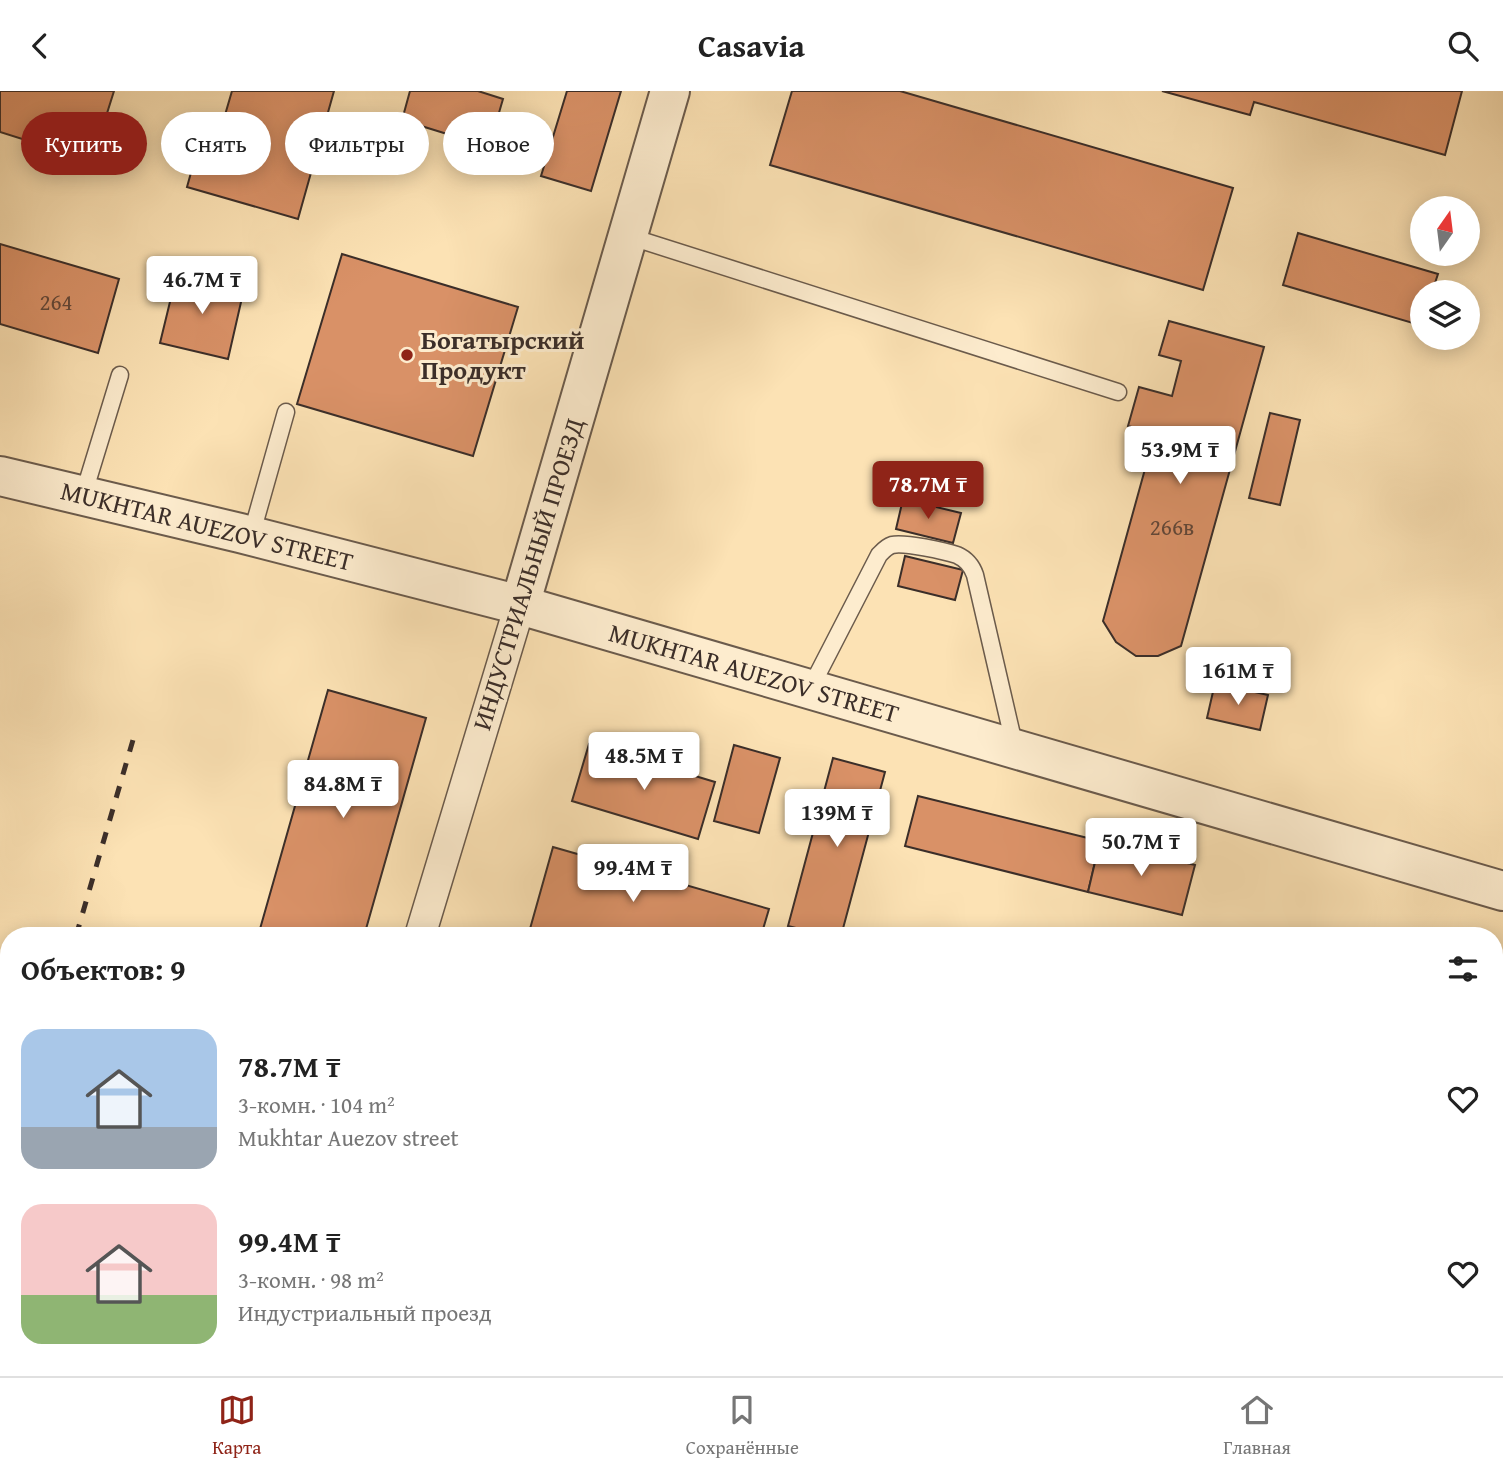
<!DOCTYPE html>
<html lang="ru">
<head>
<meta charset="utf-8">
<style>
	:root { --surface:#fff; --page:#f2f2f2; --text:#222; --muted:#767676; --line:#e0e0e0; --accent:#8f2418 }
	body { margin:0; font-family:"Gentium Book Plus",serif; background:var(--page); color:var(--text); height:100vh; display:flex; flex-direction:column; font-size:26px; white-space:nowrap }
	* { box-sizing:border-box; margin:0 }
	p { font-size:23px; color:var(--muted) }
	.icon { flex:none; width:38px; height:38px; fill:none; stroke:currentColor; stroke-width:2; stroke-linecap:round; stroke-linejoin:round }
	.map { position:relative; flex:1; overflow:hidden }
	.sheet { position:absolute; left:0px; top:836px; width:1503px; height:450px; display:flex; flex-direction:column; background:var(--surface); border-radius:28px 28px 0 0; box-shadow:0 4px 18px #0003 }
	.sheet>* { flex:none }
	.top-card { position:absolute; left:21px; top:21px; width:700px; height:63px; display:flex; gap:14px }
	.needle { width:46px; rotate:14deg }
	.tools { position:absolute; left:1410px; top:105px; display:grid; gap:14px }
	.tools a { display:grid; place-items:center; width:70px; height:70px; border-radius:50%; background:var(--surface); box-shadow:0 4px 18px #0003; font-size:35px }
	.price { position:absolute; translate:-50% -60px; padding:0 16px; border-radius:7px; background:#fff; color:#222; font-size:23px; line-height:46px; filter:drop-shadow(0 2px 4px #0008) }
	.price::after { content:''; position:absolute; left:50%; top:42px; width:21px; height:16px; margin-left:-10px; background:inherit; clip-path:polygon(0 0,100% 0,50% 100%) }
	.price.on { background:var(--accent); color:#fff }
	ul { padding:0; list-style:none }
	li { display:flex; align-items:center; gap:21px; height:175px; padding:0 21px }
	li span { display:grid; place-items:center; flex:none; width:196px; height:140px; border-radius:21px; color:#555 }
	li>.icon { margin-inline-start:auto }
	span .icon { width:84px; height:84px; fill:#fffc; stroke-width:1 }
	li b { font-size:30px }
	h2 { display:flex; justify-content:space-between; align-items:center; height:84px; padding:0 21px; font-size:30px }
	.tag { padding:0 24px; border-radius:32px; background:var(--surface); box-shadow:0 4px 18px #0003; font-size:24px; line-height:63px }
	.tag.on { background:var(--accent); color:#fff }
	header { display:flex; justify-content:space-between; align-items:center; height:91px; padding:0 21px; background:var(--surface); font-size:32px; font-weight:600 }
	.menu { display:flex; justify-content:space-around; align-items:center; height:98px; border-top:2px solid var(--line); background:var(--surface); font-size:19px; color:var(--muted) }
	.menu a { display:grid; justify-items:center; gap:4px }
	.menu .on { color:var(--accent) }
	.map>svg:first-child { display:block }
</style>
</head>
<body>
<header><svg class="icon" aria-label="back" viewBox="0 0 24 24"><path d="M15 5l-7 7 7 7"/></svg>Casavia<svg class="icon" aria-label="search" viewBox="0 0 24 24"><circle cx="10" cy="10" r="6"/><path d="M15 15l6 6"/></svg></header>
<div class="map">
<svg width="1503" height="1285" viewBox="0 0 1503 1285">
	<rect width="100%" height="100%" fill="#fce2b4"/>
	<filter id="stains"><feTurbulence type="fractalNoise" baseFrequency=".00286" numOctaves="4"/><feColorMatrix values="0 0 0 0 .2 0 0 0 0 .09 0 0 0 0 .02 0 0 0 .5 -.17"/></filter>
	<radialGradient id="worn" r=".72"><stop offset=".6" stop-color="#630" stop-opacity="0"/><stop offset="1" stop-color="#630" stop-opacity=".3"/></radialGradient>
	<g fill="#d99167" stroke="#3b2e29" stroke-width="2">
		<path d="M0 0H114L92 70 0 41Z"/>
		<path d="M232 0H334L298 128 187 96 197 60 213 65Z"/>
		<path d="M410 0H478L503 8 489 56 402 29Z"/>
		<path d="M567 0H621L591 100 541 85Z"/>
		<path d="M792 0H900L1233 97 1203 199 770 74Z"/>
		<path d="M1162 0H1462L1445 64 1254 11 1250 24Z"/>
		<path d="M1298 142 1438 183 1432 201H1423V235L1283 194Z"/>
		<path d="M0 153 119 188 98 262 0 233Z"/>
		<path d="M342 163 518 216 473 365 297 313Z"/>
		<path d="M177 182 244 198 228 268 160 252Z"/>
		<path d="M1169 230 1264 256 1181 555 1158 565H1136L1116 551 1103 530 1155 342 1128 335 1139 296 1172 305 1181 270 1159 264Z"/>
		<path d="M1270 322 1300 329 1280 414 1249 407Z"/>
		<path d="M903 408 961 422 953 452 896 438Z"/>
		<path d="M905 465 963 479 955 509 898 495Z"/>
		<path d="M1215 592 1268 604 1260 639 1207 627Z"/>
		<path d="M328 599 426 627 364 845H258Z"/>
		<path d="M589 653 715 691 698 748 572 710Z"/>
		<path d="M734 654 780 667 759 742 714 730Z"/>
		<path d="M833 667 885 681 841 845H828L788 835Z"/>
		<path d="M918 705 1100 750 1088 801 905 755Z"/>
		<path d="M1100 750 1195 774 1182 824 1088 801Z"/>
		<path d="M553 756 769 818 761 845H528Z"/>
		<path d="M1503 939V1013L1499 1034H1494V940Z"/>
		<path d="M1503 1110V1173L1494 1171V1141Z"/>
		<path d="M701 1278H806L807 1282 783 1285H702Z"/>
		<path d="M829 1278H875L876 1285H830Z"/>
		<path d="M1188 1278H1378L1376 1285H1200L1187 1282Z"/>
		<path d="M1133 1280 1134 1285H1066Z"/>
	</g>
	<g fill="none" stroke-linecap="round" stroke-linejoin="round">
		<defs>
			<g id="service">
				<path d="M628 145 1118 301"/>
				<path d="M83 405 120 284"/>
				<path d="M251 445 286 321"/>
				<path d="M810 598 879 464C883 460 886 456 892 454 904 451 945 460 957 464 966 468 972 475 975 484L1015 657"/>
			</g>
			<g id="minor">
				<path d="M420 845 520 514"/>
				<path d="M294 1285 296 1278"/>
			</g>
			<g id="tertiary">
				<path d="M0 385 240 442 520 514 1503 800"/>
				<path d="M520 514 670 0"/>
			</g>
		</defs>
		<use href="#service" stroke="#6b5b4c" stroke-width="19"/>
		<use href="#minor" stroke="#6b5b4c" stroke-width="33"/>
		<use href="#tertiary" stroke="#6b5b4c" stroke-width="42"/>
		<use href="#service" stroke="#fdecce" stroke-width="16"/>
		<use href="#minor" stroke="#fdecce" stroke-width="30"/>
		<use href="#tertiary" stroke="#fdecce" stroke-width="38"/>
		<g stroke="#3b2e29" stroke-width="5" stroke-dasharray="12 12" stroke-linecap="butt">
			<path d="M76 845 135 642"/>
			<path d="M0 1110 9 1080"/>
			<path d="M1494 1214 1503 1218"/>
			<path d="M184 1285 192 1278"/>
			<path d="M286 1285 301 1278"/>
		</g>
	</g>
	<circle fill="#8f2418" stroke="#fdecce" stroke-width="2.5" cx="407" cy="264" r="7"/>
	<g text-anchor="middle" stroke-width="6" stroke-linejoin="round" paint-order="stroke">
		<g font-size="23" fill="#624738">
			<text x="56" y="219">264</text>
			<text x="1172" y="444">266в</text>
		</g>
		<g font-size="26" font-weight="bold" fill="#3b2e29" stroke="#fdecce" text-anchor="start">
			<text x="421" y="258">Богатырский<tspan x="421" dy="30">Продукт</tspan></text>
		</g>
		<g font-size="26" fill="#3b2e29" stroke="#fdecce">
			<text transform="translate(207 435) rotate(14)" y="9">MUKHTAR AUEZOV STREET</text>
			<text transform="translate(528 483) rotate(-73)" y="9">ИНДУСТРИАЛЬНЫЙ ПРОЕЗД</text>
			<text transform="translate(754 582) rotate(16)" y="9">MUKHTAR AUEZOV STREET</text>
		</g>
	</g>
	<rect width="100%" height="100%" filter="url(#stains)"/>
	<rect width="100%" height="100%" fill="url(#worn)"/>
</svg>
<div class="tools">
<a><svg class="needle" viewBox="-14 -14 28 28"><path d="M0-13l5 13h-10z" fill="#e53935"/><path d="M0 13l5-13h-10z" fill="#767676"/></svg></a>
<a><svg class="icon" aria-label="layers" viewBox="0 0 24 24"><path d="M12 4l9 5-9 5-9-5zM3 14l9 5 9-5"/></svg></a>
</div>
<b class="price" style="left:202px;top:225px">46.7M ₸</b>
<b class="price" style="left:1180px;top:395px">53.9M ₸</b>
<b class="price on" style="left:928px;top:430px">78.7M ₸</b>
<b class="price" style="left:1238px;top:616px">161M ₸</b>
<b class="price" style="left:644px;top:701px">48.5M ₸</b>
<b class="price" style="left:343px;top:729px">84.8M ₸</b>
<b class="price" style="left:837px;top:758px">139M ₸</b>
<b class="price" style="left:1141px;top:787px">50.7M ₸</b>
<b class="price" style="left:633px;top:813px">99.4M ₸</b>
<div class="top-card">
<a class="tag on">Купить</a>
<a class="tag">Снять</a>
<a class="tag">Фильтры</a>
<a class="tag">Новое</a>
</div>
<section class="sheet">
<h2>Объектов: 9<svg class="icon" aria-label="filters" viewBox="0 0 24 24"><path d="M4 7h16M4 17h16"/><circle cx="9" cy="7" r="2"/><circle cx="15" cy="17" r="2"/></svg></h2>
<ul>
<li><span style="background:linear-gradient(#a9c7e8 70%,#9aa5b1 0)"><svg class="icon" aria-label="home" viewBox="0 0 24 24"><path d="M3 11l9-7 9 7M6 9v11h12V9"/></svg></span><div><b>78.7M ₸</b><p>3-комн. · 104 m²</p><p>Mukhtar Auezov street</p></div><svg class="icon" aria-label="heart" viewBox="0 0 24 24"><path d="M12 20l-8-8c-3-5 5-10 8-4 3-6 11-1 8 4z"/></svg></li>
<li><span style="background:linear-gradient(#f6c9c9 65%,#8fb573 0)"><svg class="icon" aria-label="home" viewBox="0 0 24 24"><path d="M3 11l9-7 9 7M6 9v11h12V9"/></svg></span><div><b>99.4M ₸</b><p>3-комн. · 98 m²</p><p>Индустриальный проезд</p></div><svg class="icon" aria-label="heart" viewBox="0 0 24 24"><path d="M12 20l-8-8c-3-5 5-10 8-4 3-6 11-1 8 4z"/></svg></li>
</ul>
</section>
</div>
<nav class="menu">
<a class="on"><svg class="icon" aria-label="map" viewBox="0 0 24 24"><path d="M3 6l6-2 6 2 6-2v14l-6 2-6-2-6 2zM9 4v14M15 6v14"/></svg>Карта</a>
<a><svg class="icon" aria-label="saved" viewBox="0 0 24 24"><path d="M7 4h10v16l-5-4-5 4z"/></svg>Сохранённые</a>
<a><svg class="icon" aria-label="home" viewBox="0 0 24 24"><path d="M3 11l9-7 9 7M6 9v11h12V9"/></svg>Главная</a>
</nav>
</body>
</html>
